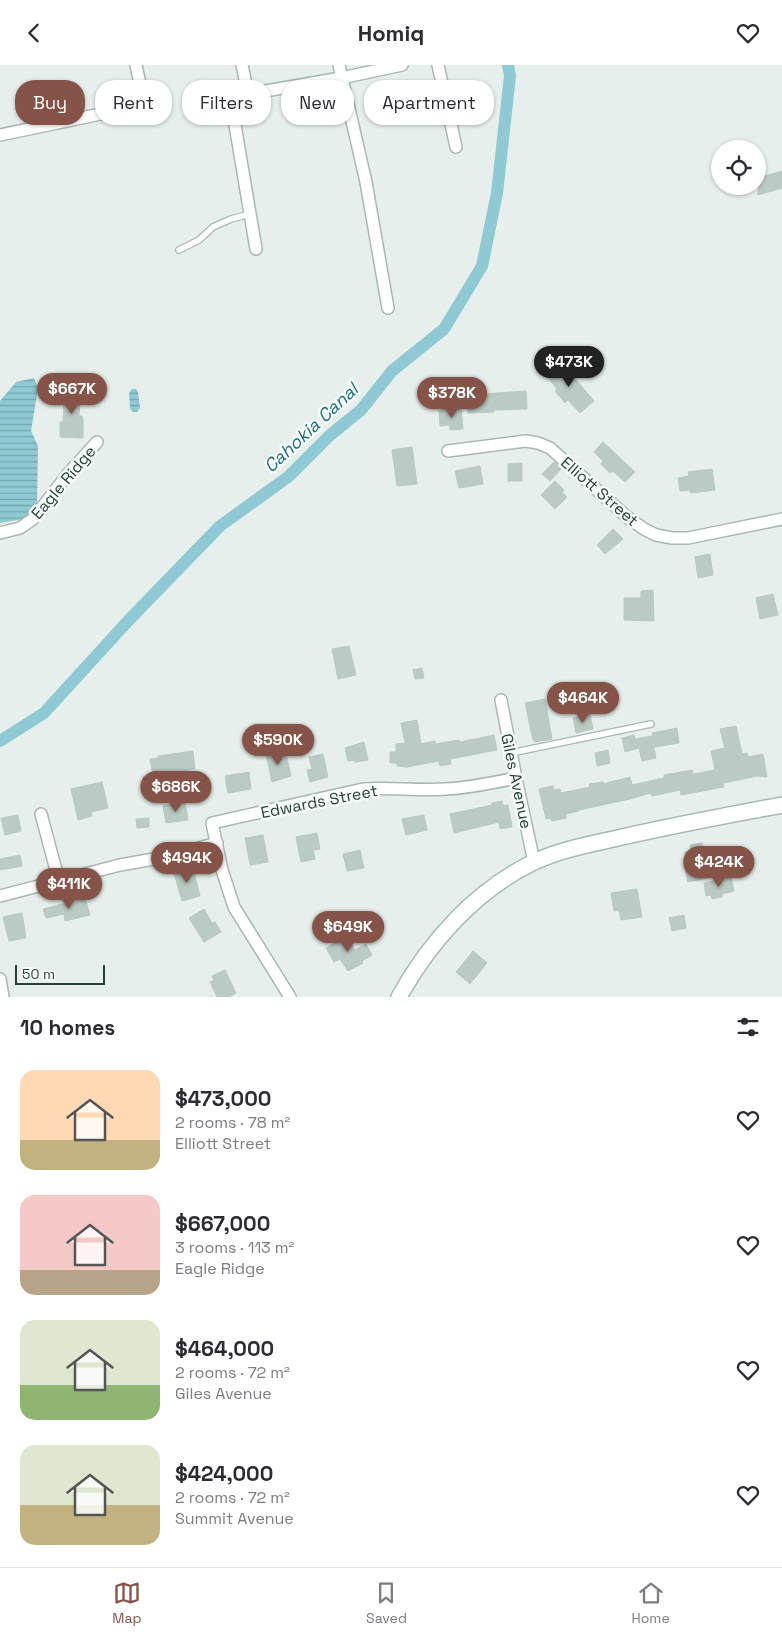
<!DOCTYPE html>
<html lang="en">
<head>
<meta charset="utf-8">
<style>
	:root { --surface:#fff; --page:#f7f7f7; --text:#2b2b33; --muted:#7c7c81; --line:#e1e1e2; --accent:#855347 }
	body { margin:0; font-family:"Space Grotesk",sans-serif; background:var(--page); color:var(--text); height:100vh; display:flex; flex-direction:column; font-size:19px; white-space:nowrap }
	* { box-sizing:border-box; margin:0 }
	p { font-size:16px; color:var(--muted) }
	.icon { flex:none; width:28px; height:28px; fill:none; stroke:currentColor; stroke-width:2; stroke-linecap:round; stroke-linejoin:round }
	.map { position:relative; height:932px; overflow:hidden }
	.panel { display:flex; flex-direction:column; background:var(--surface); flex:1 }
	.panel>* { flex:none }
	.guide { position:absolute; left:15px; top:15px; width:500px; height:45px; display:flex; gap:10px }
	.controls { position:absolute; left:711px; top:75px; display:grid; gap:10px }
	.controls a { display:grid; place-items:center; width:55px; height:55px; border-radius:50%; background:var(--surface); box-shadow:0 1px 4px #0004; font-size:25px }
	.scale { position:absolute; left:15px; bottom:12px; width:90px; box-sizing:border-box; padding-left:5px; border:2px solid #24423a; border-top:0; font-size:14px; line-height:18px; white-space:nowrap; color:#24423a; -webkit-text-stroke:4px #f7fbf9; paint-order:stroke }
	.price { position:absolute; translate:-50% -42px; padding:0 11px; border-radius:18px; background:var(--accent); color:#fff; font-size:16px; line-height:32px; filter:drop-shadow(0 1px 2px #0008) }
	.price::after { content:''; position:absolute; left:50%; top:30px; width:15px; height:11px; margin-left:-8px; background:inherit; clip-path:polygon(0 0,100% 0,50% 100%) }
	.price.active { background:#222; color:#fff }
	ul { padding:0; list-style:none }
	li { display:flex; align-items:center; gap:15px; height:125px; padding:0 20px }
	li span { display:grid; place-items:center; flex:none; width:140px; height:100px; border-radius:15px; color:#555 }
	li>.icon { margin-inline-start:auto }
	span .icon { width:60px; height:60px; fill:#fffc; stroke-width:1 }
	li b { font-size:21px }
	h2 { display:flex; justify-content:space-between; align-items:center; height:60px; padding:0 20px; font-size:21px }
	.chip { padding:0 18px; border-radius:20px; background:var(--surface); box-shadow:0 1px 4px #0004; font-size:18px; line-height:45px }
	.chip.active { background:var(--accent); color:#fff }
	header { display:flex; justify-content:space-between; align-items:center; height:65px; padding:0 20px; background:var(--surface); font-size:22px; font-weight:700 }
	.tab-bar { display:flex; justify-content:space-around; align-items:center; height:70px; border-top:1px solid var(--line); background:var(--surface); font-size:14px; color:var(--muted) }
	.tab-bar a { display:grid; justify-items:center; gap:2px }
	.tab-bar .active { color:var(--accent) }
	.map>svg:first-child { display:block }
</style>
</head>
<body>
<header><svg class="icon" aria-label="back" viewBox="0 0 24 24"><path d="M15 5l-7 7 7 7"/></svg>Homiq<svg class="icon" aria-label="heart" viewBox="0 0 24 24"><path d="M12 20l-8-8c-3-5 5-10 8-4 3-6 11-1 8 4z"/></svg></header>
<div class="map">
<svg width="782" height="932" viewBox="0 0 782 932">
	<defs>
		<pattern id="water-rules" width="6" height="5" patternUnits="userSpaceOnUse" patternTransform="scale(1.25)"><rect width="6" height="5" fill="#8ec9d4"/><path d="M0 2.5h6" fill="none" stroke="#74a5ad"/></pattern>
	</defs>
	<rect width="100%" height="100%" fill="#e6efeb"/>
	<g fill="url(#water-rules)">
		<path d="M34 313 38 324 31 366 38 381 37 440 23 454 0 458V336L16 317Z"/>
		<path d="M132 324H136L138 327 140 343 137 347H133L130 344 129 328Z"/>
		<circle cx="341" cy="857" r="8"/>
	</g>
	<g fill="none" stroke-linecap="round" stroke-linejoin="round">
		<path stroke="#8ec9d4" stroke-width="12" d="M0 676 44 648 127 557 220 461 288 412 329 371 361 345 392 306 444 264 482 201 497 128 510 11 508 0"/>
	</g>
	<g fill="#bbcac4" stroke="#b8c9c2">
		<path d="M782 106V123L758 130V113Z"/>
		<path d="M560 296 594 336 580 348 568 335 565 338 555 326 557 324 545 309Z"/>
		<path d="M65 324H81L79 351H82L83 354V373L60 372V357H63Z"/>
		<path d="M526 326 527 344 494 345V347L468 348 467 330Z"/>
		<path d="M461 343 463 364 450 365V360L440 361 439 345Z"/>
		<path d="M603 377 635 407 625 417 613 406 610 408 601 399 603 396 594 387Z"/>
		<path d="M412 382 417 419 397 421 392 385Z"/>
		<path d="M554 397 562 403 550 416 542 409Z"/>
		<path d="M522 398V416H508V399Z"/>
		<path d="M480 401 483 419 459 423 455 406Z"/>
		<path d="M712 404 715 425 691 428 690 425 680 426 678 413 689 411 688 407Z"/>
		<path d="M555 416 564 425 562 427 567 432 555 444 541 430Z"/>
		<path d="M613 464 623 474 605 489 597 480Z"/>
		<path d="M710 489 713 510 698 513 695 492Z"/>
		<path d="M653 525 654 556 624 555V533H641V526Z"/>
		<path d="M773 529 778 550 760 554 756 533Z"/>
		<path d="M349 581 356 610 338 614 332 584Z"/>
		<path d="M422 603 424 613 415 614 413 605Z"/>
		<path d="M545 634 552 674 535 677 534 674 533 675 525 638Z"/>
		<path d="M590 649 593 664 576 668 573 653Z"/>
		<path d="M417 655 421 679 435 676V679L459 675 460 677 494 670 497 685 450 694 451 699 440 701 439 696 407 702 397 701V698H390V687H396V679L405 678 401 658Z"/>
		<path d="M736 661 742 689 747 688 748 692 763 689 767 712 758 711 723 718 724 722 681 730 680 725 652 731 651 728 630 734 579 745V746L566 749V753L552 756 551 753 546 754 539 724 553 721V725L560 724 561 728 590 722 589 719 603 717V719L630 712 632 720 664 713V710L692 705 693 709 715 705 711 686 725 683 720 664Z"/>
		<path d="M677 663 679 678 654 682 656 693 642 696 639 683 625 687 622 673 634 670 635 674 653 671 652 668Z"/>
		<path d="M364 677 368 695 355 697 354 695 348 696 345 683Z"/>
		<path d="M608 685 610 698 597 701 595 688Z"/>
		<path d="M193 686 195 704 153 711 150 694 158 693V691Z"/>
		<path d="M275 687V691L286 688 291 711 272 717 266 689Z"/>
		<path d="M323 689 328 712 310 717 307 705 312 704 309 692Z"/>
		<path d="M249 707 251 724 228 728 225 711Z"/>
		<path d="M162 709 164 724 145 727 143 712Z"/>
		<path d="M102 717 108 743 91 747 92 751 78 755 71 724Z"/>
		<path d="M502 736 503 741 508 740 512 762 500 764 499 757 454 768 450 749 492 740V738Z"/>
		<path d="M185 737 188 755 166 758 163 741Z"/>
		<path d="M18 750 21 766 5 770 1 753Z"/>
		<path d="M424 750 427 765 406 770 402 754Z"/>
		<path d="M149 753V762L137 763 136 754Z"/>
		<path d="M317 768 320 784 313 785 315 794 301 797 296 772Z"/>
		<path d="M263 770 268 797 250 800 245 773Z"/>
		<path d="M702 778 708 813 688 817 685 803 688 802 685 787 691 786 690 780Z"/>
		<path d="M360 785 364 803 347 806 343 789Z"/>
		<path d="M20 790 22 801 0 805V794Z"/>
		<path d="M193 803 200 831 182 836 174 808Z"/>
		<path d="M731 812 734 826 722 829V832L712 834 711 830 706 831 704 818Z"/>
		<path d="M637 824 642 852 621 855 619 845 614 846 611 828Z"/>
		<path d="M85 833 90 850 65 856 64 849 46 853 43 844Z"/>
		<path d="M204 844 212 858 215 857 221 867 204 877 189 853Z"/>
		<path d="M22 848 26 873 9 876 3 852Z"/>
		<path d="M684 850 686 863 672 866 669 853Z"/>
		<path d="M347 871 355 885 366 879 372 890 362 896 363 898 348 906 340 894 334 897 326 883Z"/>
		<path d="M473 886 487 898 470 919 456 907Z"/>
		<path d="M225 905 236 928 229 932H217L210 917 214 916 212 911Z"/>
	</g>
	<g fill="none" stroke-linecap="round" stroke-linejoin="round">
		<defs>
			<g id="lane">
				<path d="M179 185 199 175 213 162 231 154 250 149"/>
				<path d="M511 688 651 659"/>
			</g>
			<g id="street">
				<path d="M242 0 248 29 238 37 234 54 256 184"/>
				<path d="M339 0 366 117 388 243"/>
				<path d="M438 0 456 82"/>
				<path d="M248 29 341 13 402 0"/>
				<path d="M0 70 134 42C147 34 138 13 136 0"/>
				<path d="M448 386 526 376 538 378 550 383 627 452 644 464 656 470 672 473H688L782 454"/>
				<path d="M0 468 20 463 33 454 68 409 97 377"/>
				<path d="M501 635 516 713 534 797"/>
				<path d="M41 749 59 816"/>
				<path d="M0 831 120 800 165 792 217 778"/>
				<path d="M0 914 3 932"/>
				<path d="M290 932 234 842 222 805 212 758 363 724C391 722 418 726 446 724 469 723 492 718 516 713"/>
			</g>
			<path id="secondary" d="M399 932C430 876 476 825 534 797 562 784 592 779 622 772 675 760 728 750 782 740"/>
		</defs>
		<use href="#lane" stroke="#a8b8b2" stroke-width="8"/>
		<use href="#street" stroke="#a8b8b2" stroke-width="14"/>
		<use href="#secondary" stroke="#a4bbb3" stroke-width="18"/>
		<use href="#lane" stroke="#fff" stroke-width="5.5"/>
		<use href="#street" stroke="#fff" stroke-width="11"/>
		<use href="#secondary" stroke="#fff" stroke-width="15"/>
	</g>
	<g text-anchor="middle" stroke-width="5" stroke-linejoin="round" paint-order="stroke">
		<g font-size="16" fill="#24423a" stroke="#f7fbf9">
			<text transform="translate(63 417) rotate(-50)" y="6">Eagle Ridge</text>
			<text transform="translate(600 426) rotate(41)" y="6">Elliott Street</text>
			<text transform="translate(517 716) rotate(78)" y="6">Giles Avenue</text>
			<text transform="translate(319 736) rotate(-11)" y="6">Edwards Street</text>
		</g>
		<g font-size="18" font-style="italic" fill="#1c6f80" stroke="#f7fbf9">
			<text transform="translate(311 363) rotate(-43)" y="6">Cahokia Canal</text>
		</g>
	</g>
</svg>
<div class="controls">
<a><svg class="icon" aria-label="locate" viewBox="0 0 24 24"><circle cx="12" cy="12" r="6"/><path d="M12 2v4M12 18v4M2 12h4M18 12h4"/></svg></a>
</div>
<div class="scale">50 m</div>
<b class="price active" style="left:569px;top:323px">$473K</b>
<b class="price" style="left:72px;top:350px">$667K</b>
<b class="price" style="left:452px;top:354px">$378K</b>
<b class="price" style="left:583px;top:659px">$464K</b>
<b class="price" style="left:278px;top:701px">$590K</b>
<b class="price" style="left:176px;top:748px">$686K</b>
<b class="price" style="left:187px;top:819px">$494K</b>
<b class="price" style="left:719px;top:823px">$424K</b>
<b class="price" style="left:69px;top:845px">$411K</b>
<b class="price" style="left:348px;top:888px">$649K</b>
<div class="guide">
<a class="chip active">Buy</a>
<a class="chip">Rent</a>
<a class="chip">Filters</a>
<a class="chip">New</a>
<a class="chip">Apartment</a>
</div>
</div>
<section class="panel">
<h2>10 homes<svg class="icon" aria-label="filters" viewBox="0 0 24 24"><path d="M4 7h16M4 17h16"/><circle cx="9" cy="7" r="2"/><circle cx="15" cy="17" r="2"/></svg></h2>
<ul>
<li><span style="background:linear-gradient(#ffd9b3 70%,#c2b280 0)"><svg class="icon" aria-label="home" viewBox="0 0 24 24"><path d="M3 11l9-7 9 7M6 9v11h12V9"/></svg></span><div><b>$473,000</b><p>2 rooms · 78 m²</p><p>Elliott Street</p></div><svg class="icon" aria-label="heart" viewBox="0 0 24 24"><path d="M12 20l-8-8c-3-5 5-10 8-4 3-6 11-1 8 4z"/></svg></li>
<li><span style="background:linear-gradient(#f6c9c9 75%,#b9a48a 0)"><svg class="icon" aria-label="home" viewBox="0 0 24 24"><path d="M3 11l9-7 9 7M6 9v11h12V9"/></svg></span><div><b>$667,000</b><p>3 rooms · 113 m²</p><p>Eagle Ridge</p></div><svg class="icon" aria-label="heart" viewBox="0 0 24 24"><path d="M12 20l-8-8c-3-5 5-10 8-4 3-6 11-1 8 4z"/></svg></li>
<li><span style="background:linear-gradient(#dfe7d0 65%,#8fb573 0)"><svg class="icon" aria-label="home" viewBox="0 0 24 24"><path d="M3 11l9-7 9 7M6 9v11h12V9"/></svg></span><div><b>$464,000</b><p>2 rooms · 72 m²</p><p>Giles Avenue</p></div><svg class="icon" aria-label="heart" viewBox="0 0 24 24"><path d="M12 20l-8-8c-3-5 5-10 8-4 3-6 11-1 8 4z"/></svg></li>
<li><span style="background:linear-gradient(#dfe7d0 60%,#c2b280 0)"><svg class="icon" aria-label="home" viewBox="0 0 24 24"><path d="M3 11l9-7 9 7M6 9v11h12V9"/></svg></span><div><b>$424,000</b><p>2 rooms · 72 m²</p><p>Summit Avenue</p></div><svg class="icon" aria-label="heart" viewBox="0 0 24 24"><path d="M12 20l-8-8c-3-5 5-10 8-4 3-6 11-1 8 4z"/></svg></li>
</ul>
</section>
<nav class="tab-bar">
<a class="active"><svg class="icon" aria-label="map" viewBox="0 0 24 24"><path d="M3 6l6-2 6 2 6-2v14l-6 2-6-2-6 2zM9 4v14M15 6v14"/></svg>Map</a>
<a><svg class="icon" aria-label="saved" viewBox="0 0 24 24"><path d="M7 4h10v16l-5-4-5 4z"/></svg>Saved</a>
<a><svg class="icon" aria-label="home" viewBox="0 0 24 24"><path d="M3 11l9-7 9 7M6 9v11h12V9"/></svg>Home</a>
</nav>
</body>
</html>
